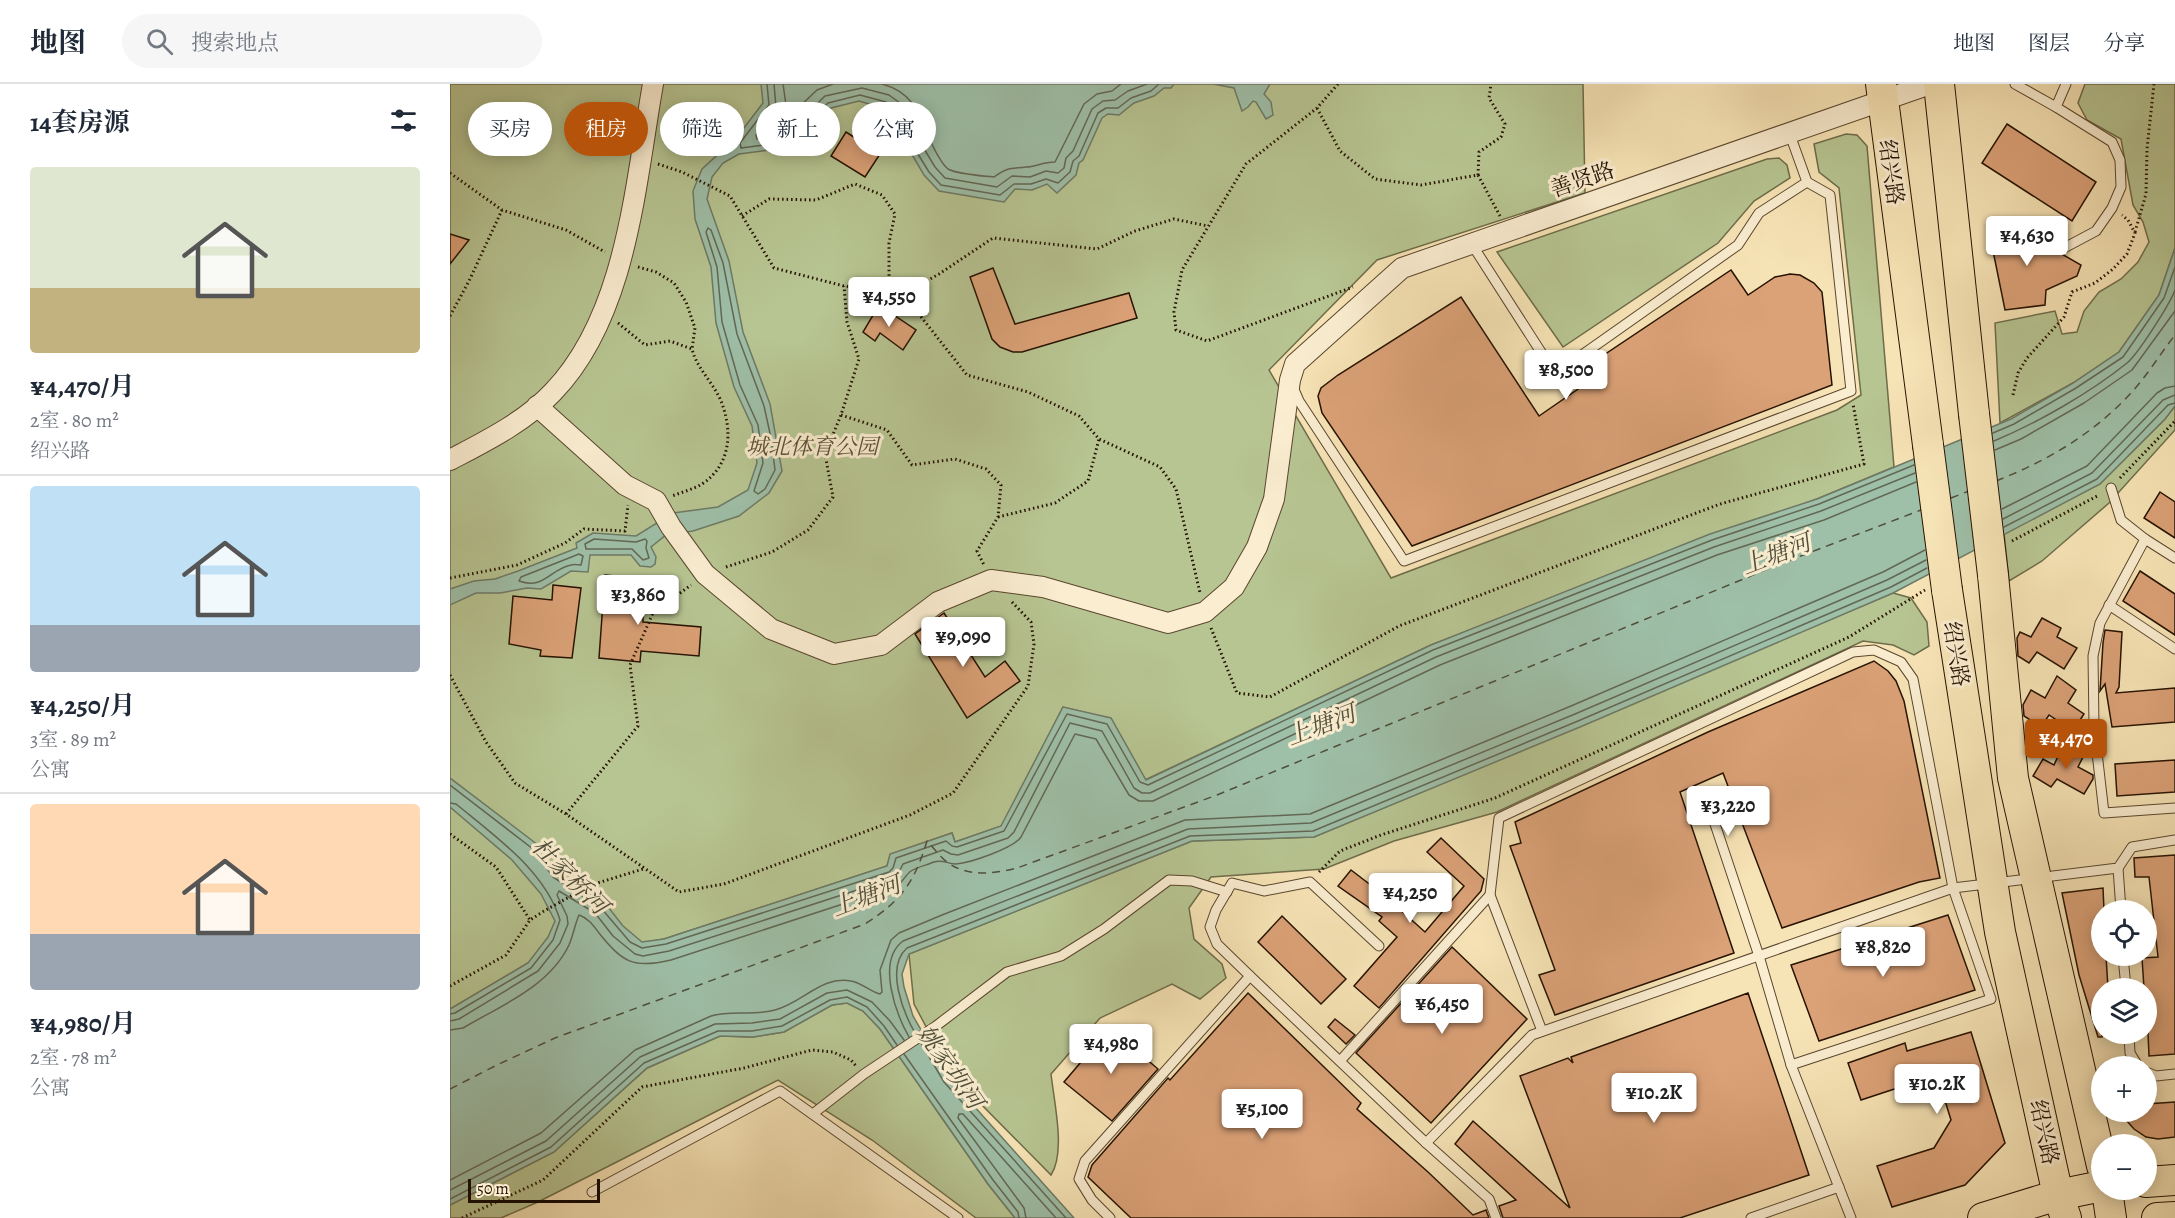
<!DOCTYPE html>
<html lang="zh">
<head>
<meta charset="utf-8">
<style>
	:root { --surface:#fff; --page:#f6f6f7; --text:#1f2937; --muted:#747a83; --line:#e0e1e3; --accent:#b45309 }
	body { margin:0; font-family:Alegreya,"Noto Serif SC",serif; background:var(--page); color:var(--text); height:100vh; display:flex; flex-direction:column; font-size:22px; white-space:nowrap }
	* { box-sizing:border-box; margin:0 }
	p { font-size:20px; color:var(--muted) }
	.icon { flex:none; width:33px; height:33px; fill:none; stroke:currentColor; stroke-width:2; stroke-linecap:round; stroke-linejoin:round }
	.map { position:relative; flex:1; overflow:hidden }
	.panel { display:flex; flex-direction:column; background:var(--surface); width:450px }
	.panel>* { flex:none }
	.banner { position:absolute; left:18px; top:18px; width:570px; height:54px; display:flex; gap:12px }
	.fabs { position:absolute; left:1641px; top:816px; display:grid; gap:12px }
	.fabs a { display:grid; place-items:center; width:66px; height:66px; border-radius:50%; background:var(--surface); box-shadow:0 3px 15px #0003; font-size:30px }
	.scale { position:absolute; left:18px; bottom:15px; width:132px; box-sizing:border-box; padding-left:6px; border:3px solid #261201; border-top:0; font-size:16px; line-height:21px; white-space:nowrap; color:#261201; -webkit-text-stroke:4px #faedd0; paint-order:stroke }
	.price { position:absolute; translate:-50% -51px; padding:0 14px; border-radius:6px; background:#fff; color:#222; font-size:20px; line-height:39px; filter:drop-shadow(0 2px 3px #0008) }
	.price::after { content:''; position:absolute; left:50%; top:36px; width:18px; height:14px; margin-left:-9px; background:inherit; clip-path:polygon(0 0,100% 0,50% 100%) }
	.price.current { background:var(--accent); color:#fff }
	ul { padding:0; list-style:none }
	li { display:grid; align-content:center; gap:12px; height:318px; padding:0 30px }
	li+li { border-top:2px solid var(--line) }
	li span { display:grid; place-items:center; height:186px; border-radius:6px; color:#555 }
	li>.icon { margin-inline-start:auto }
	span .icon { width:108px; height:108px; fill:#fffc; stroke-width:1 }
	li b { font-size:26px }
	h2 { display:flex; justify-content:space-between; align-items:center; height:72px; padding:0 30px; font-size:26px }
	.chip { padding:0 21px; border-radius:27px; background:var(--surface); box-shadow:0 3px 15px #0003; font-size:21px; line-height:54px }
	.chip.current { background:var(--accent); color:#fff }
	header { display:flex; align-items:center; gap:36px; box-sizing:border-box; height:84px; padding:0 30px; background:var(--surface); border-bottom:2px solid var(--line) }
	header strong { font-size:28px }
	nav { display:flex; gap:33px; margin-inline-start:auto; font-size:21px }
	.search { width:420px; height:54px; background:var(--page); display:flex; align-items:center; gap:15px; box-sizing:border-box; padding:0 21px; border-radius:33px; color:var(--muted); font-size:22px }
	main { display:flex; flex:1; min-height:0 }
	.map>svg:first-child { display:block }
</style>
</head>
<body>
<header>
<strong>地图</strong>
<div class="search"><svg class="icon" aria-label="search" viewBox="0 0 24 24"><circle cx="10" cy="10" r="6"/><path d="M15 15l6 6"/></svg>搜索地点</div>
<nav><a>地图</a><a>图层</a><a>分享</a></nav>
</header>
<main>
<section class="panel">
<h2>14套房源<svg class="icon" aria-label="filters" viewBox="0 0 24 24"><path d="M4 7h16M4 17h16"/><circle cx="9" cy="7" r="2"/><circle cx="15" cy="17" r="2"/></svg></h2>
<ul>
<li><span style="background:linear-gradient(#dfe7d0 65%,#c2b280 0)"><svg class="icon" aria-label="home" viewBox="0 0 24 24"><path d="M3 11l9-7 9 7M6 9v11h12V9"/></svg></span><div><b>¥4,470/月</b><p>2室 · 80 m²</p><p>绍兴路</p></div></li>
<li><span style="background:linear-gradient(#bfe0f5 75%,#9aa5b1 0)"><svg class="icon" aria-label="home" viewBox="0 0 24 24"><path d="M3 11l9-7 9 7M6 9v11h12V9"/></svg></span><div><b>¥4,250/月</b><p>3室 · 89 m²</p><p>公寓</p></div></li>
<li><span style="background:linear-gradient(#ffd9b3 70%,#9aa5b1 0)"><svg class="icon" aria-label="home" viewBox="0 0 24 24"><path d="M3 11l9-7 9 7M6 9v11h12V9"/></svg></span><div><b>¥4,980/月</b><p>2室 · 78 m²</p><p>公寓</p></div></li>
</ul>
</section>
<div class="map">
<svg width="1725" height="1134" viewBox="0 0 1725 1134">
	<rect width="100%" height="100%" fill="#f7e4b6"/>
	<filter id="stains"><feTurbulence type="fractalNoise" baseFrequency=".00333" numOctaves="4"/><feColorMatrix values="0 0 0 0 .2 0 0 0 0 .09 0 0 0 0 .02 0 0 0 .5 -.17"/></filter>
	<radialGradient id="worn" r=".72"><stop offset=".6" stop-color="#630" stop-opacity="0"/><stop offset="1" stop-color="#630" stop-opacity=".3"/></radialGradient>
	<g fill="#b7c592" stroke="#6e6c4a" stroke-width="1.5">
		<path d="M0 0H1133L1135 109 927 176 819 286 941 494 1387 326 1411 311 1389 104 1369 88 1364 60 1396 50 1407 51 1417 62 1444 383 1367 415 981 561 695 696 661 635 613 623 552 742 505 758 502 749 441 770 437 782 214 855 78 879 0 925Z"/>
		<path d="M1635 0H1725V164L1709 211 1669 268 1623 299 1550 339 1545 239 1605 227 1612 250 1627 248 1634 227 1649 208 1671 195 1688 178 1699 158 1693 138 1683 121 1671 55 1637 36 1628 19Z"/>
		<path d="M1329 74 1337 81 1340 94 1304 117 1268 159 1113 263 1047 168 1317 75Z"/>
		<path d="M1725 322V346L1659 419 1592 477 1559 497 1554 449 1650 400 1715 335Z"/>
		<path d="M1443 509 1461 514 1477 538 1479 562 1464 571 1443 561 1413 557 1047 728 944 757 874 785 761 793 739 824 744 855 772 880 776 894 750 915 722 900 650 934 601 990C604 1018 616 1068 601 1091L523 1012 490 969 464 920 459 870 742 757 864 753Z"/>
		<path d="M397 919 413 927 430 945 538 1100 565 1134H526L422 1056 328 996 88 1118 51 1134H0V1121L104 1068 197 984 270 952 303 953 334 948 382 921Z"/>
	</g>
	<g fill="#9ebfa8" stroke="#6e7a65" stroke-width="1.5">
		<path d="M311 0H724L721 4H714L704 12 684 19 669 31 658 30 652 34 633 76 629 79 626 91 607 109 597 100 582 106 565 105 554 118 489 107 474 91 458 64 444 31 433 24 409 17 381 24 341 63 289 70 273 79 262 93 257 115 279 177 293 248 320 320 332 387 319 409 289 432 243 447 216 451 201 463 206 473 205 480 201 483 190 482 181 471H140L138 488 121 487 91 505 77 504 50 509H26L0 521V505L24 497 45 495 68 487 127 464 126 459 143 449 186 452 223 429 268 423 298 406 307 379 302 342 284 303 266 239 261 183 245 135 243 107 252 85 287 53 313 19Z"/>
		<path d="M763 0H820L814 10 821 18 823 31 816 35 806 18 803 17 798 23 792 27 784 4Z"/>
		<path d="M1725 164V322L1715 335 1650 400 1443 509 1130 643 864 753 742 757 459 870 452 890 454 903 463 932 499 994 624 1134H565L538 1100 430 945 413 927 397 919 382 921 334 948 303 953 270 952 197 984 104 1068 0 1121V925L78 879 98 853 105 837 91 810 62 776 0 723V694L88 761 106 788 155 819 173 842 192 858 214 855 437 782 440 770 502 749 505 758 551 742 613 623 661 634 696 696 981 561 1260 450 1367 415 1561 335 1623 299 1669 268 1709 211Z"/>
	</g>
	<g fill="none" stroke-linecap="round" stroke-linejoin="round">
		<g stroke="#626854" stroke-width="1.5">
			<path d="M317 0 319 21 290 59 291 64 338 58 378 19 410 11 436 18 449 27 463 62 479 88 491 101 550 111 564 100H581L596 95 608 99 620 88 623 77 629 72 648 29 656 24H668L681 14 701 7 709 0"/>
			<path d="M324 0 326 23 306 51 307 55 335 51 375 12 412 4 439 11 454 22 470 58 485 83 495 94 547 103 562 92 580 93 596 87 608 89 614 84 616 74 623 67 642 25 653 17 665 16 678 7 697 0"/>
			<path d="M333 0 336 21 328 38 330 41 367 6 383 0"/>
			<path d="M432 0C470 10 470 40 487 70 490 75 493 81 498 85 506 90 534 92 544 93 558 83 560 85 576 83 586 83 592 78 605 78L634 20 647 10 662 7 671 0"/>
			<path d="M258 144 261 146 273 179 287 250 314 322 321 354 325 386 315 405 308 410 304 407 313 379 308 341 290 301 272 238 267 183 256 148Z"/>
			<path d="M1543 349 1564 340 1626 304 1673 273 1714 214 1725 183"/>
			<path d="M1544 357C1587 339 1640 309 1677 279 1688 270 1720 220 1725 206"/>
			<path d="M1545 366 1571 355 1634 319 1682 286 1725 227"/>
			<path d="M1552 425 1637 382 1707 309 1715 304 1725 302"/>
			<path d="M1553 435 1642 389 1713 316 1725 311"/>
			<path d="M1554 443 1647 395 1718 321 1725 319"/>
			<path d="M144 455 186 458 195 455 197 457 196 464 199 474 193 476 182 465H136L135 460Z"/>
			<path d="M129 470 133 472 131 481C128 481 124 480 121 481 100 485 94 506 69 497L71 493Z"/>
			<path d="M0 701 83 765 103 793 151 824 180 858 192 864 216 860 439 788 443 784 446 774 496 757 502 762 507 763 554 747 617 630 657 640 690 698 698 701 983 566 1262 456 1369 420 1464 381"/>
			<path d="M0 719 6 720C45 752 95 787 110 836L103 856 81 884 5 929 0 930"/>
			<path d="M0 937 9 935 88 887 110 859 118 840 117 832 107 811 109 807 145 829 163 852 185 870 193 872 219 867 441 795 448 790 453 780 493 766 501 770 508 771 558 754 564 748 620 639 652 647 684 704 692 709H700L986 573 1264 463 1371 427 1465 389"/>
			<path d="M0 946 13 944C50 922 99 903 119 861 123 852 125 840 129 831 138 834 143 841 149 849 173 879 184 885 221 876L445 803C453 799 455 791 461 787 467 783 477 781 484 778 493 775 497 780 506 780 520 779 564 764 571 753L625 650 646 655 679 711 689 717H703L990 581 1267 471 1374 436 1466 398"/>
			<path d="M465 949C453 928 435 883 457 864L740 752 863 747 1128 637 1441 503 1477 484"/>
			<path d="M459 953C446 930 426 877 453 857L738 745 861 739 1125 630 1437 496 1476 476"/>
			<path d="M471 959 494 998 616 1134"/>
			<path d="M454 970 543 1096 568 1128 569 1134"/>
			<path d="M0 1096 91 1049 185 966 261 932C279 926 304 932 325 926 351 920 372 891 401 897 412 899 421 908 430 910L432 908 430 886 441 856 449 849 492 831 735 736 860 730 1121 622 1433 488 1475 466"/>
			<path d="M0 1106 96 1057 190 973 265 940 302 939 330 935 377 909 397 906 422 918 440 937 454 956"/>
			<path d="M0 1115 101 1063 194 979 268 947H302L332 942 380 916 397 913 417 923 434 942 447 961"/>
			<path d="M576 1134 574 1124 508 1034 509 1030H513L606 1134"/>
		</g>
		<g stroke="#504f3b" stroke-width="1.5" stroke-dasharray="8 6" stroke-linecap="butt">
			<path d="M1546 397C1597 377 1643 350 1680 310 1697 292 1710 270 1725 251"/>
			<path d="M1501 414 1519 407"/>
			<path d="M0 1005 49 980 105 954 415 840C452 816 464 799 477 757 483 763 489 772 497 778 516 793 545 790 567 784L767 711 1330 480 1471 426"/>
		</g>
	</g>
	<g fill="#dba177" stroke="#261201" stroke-width="1.5">
		<path d="M1557 40 1646 98 1622 137 1532 79Z"/>
		<path d="M396 48 430 70 415 93 381 72Z"/>
		<path d="M1537 137 1586 152 1610 169 1631 181 1627 192 1596 206 1595 221 1555 226Z"/>
		<path d="M0 150 19 156 0 180Z"/>
		<path d="M543 184 565 240 679 209 687 234 572 268H563L550 263 542 255 520 193Z"/>
		<path d="M1281 186 1298 211 1325 193 1340 190 1350 191 1364 199 1372 208 1382 301 962 462 872 329 868 312 871 304 888 291 1011 213 1089 332 1128 305 1121 293Z"/>
		<path d="M429 221 466 246 453 266 430 249 425 257 413 248Z"/>
		<path d="M1710 408 1725 418V454L1694 434Z"/>
		<path d="M1690 487 1725 510V551L1673 517Z"/>
		<path d="M155 491 193 495V538L251 543 249 572 191 567 190 578 149 574Z"/>
		<path d="M103 501 131 504 122 574 90 572 91 566 59 560 63 512 102 516Z"/>
		<path d="M494 529 535 593 555 577 570 597 517 634 465 550Z"/>
		<path d="M1592 534 1611 544 1607 553 1627 564 1614 585 1587 568 1579 579 1568 572 1567 554 1570 548 1581 553Z"/>
		<path d="M1655 546 1672 548 1669 603 1666 609 1725 604V638L1662 643 1655 600 1650 607 1653 559Z"/>
		<path d="M1424 577 1438 587 1446 597 1454 617 1490 794 1469 798 1332 844 1273 689 1230 708 1284 869 1105 931 1089 891 1105 886 1060 762 1071 759 1065 738 1258 648Z"/>
		<path d="M1607 592 1626 606 1618 619 1634 630 1623 647 1599 631 1591 643 1574 632 1573 621 1581 606 1595 614Z"/>
		<path d="M1614 659 1635 669 1628 683 1643 691V695L1634 710 1607 695 1601 703 1583 692 1593 675 1604 681Z"/>
		<path d="M1725 676V708L1667 712 1665 680Z"/>
		<path d="M991 754 1034 795 1031 807 929 924 904 902 947 853 929 837 932 833 888 802 901 786 935 812 975 848 1014 802 977 768Z"/>
		<path d="M1725 771V970L1699 972 1696 904H1694L1692 874 1708 873 1699 793H1685L1684 774Z"/>
		<path d="M1653 804 1654 826H1652V872H1656L1658 904H1652V953H1648L1629 891 1612 809Z"/>
		<path d="M1498 831 1525 906 1369 957 1341 881Z"/>
		<path d="M832 832 896 895 871 920 808 858Z"/>
		<path d="M1002 863 1077 935 981 1039 906 969Z"/>
		<path d="M798 909 911 1019 907 1025 978 1088 1023 1131 1036 1126 1039 1134H681L638 1093 642 1081 718 994 720 996Z"/>
		<path d="M1298 909 1359 1091 1230 1134H1053L1049 1122 1066 1116 1005 1060 1023 1037 1120 1124 1070 992 1118 974 1123 979 1121 973Z"/>
		<path d="M885 935 905 951 896 960 878 943Z"/>
		<path d="M660 944 708 985 662 1037 614 998Z"/>
		<path d="M1521 948 1555 1059 1515 1101 1442 1123 1427 1082 1484 1064 1501 1036 1487 991 1411 1016 1398 979 1455 959 1457 967Z"/>
		<path d="M1725 1018V1053L1708 1055 1696 1053 1684 1045 1669 1028H1696V1020Z"/>
	</g>
	<g fill="none" stroke-linecap="round" stroke-linejoin="round">
		<defs>
			<g id="service">
				<path d="M1565 0 1606 23"/>
				<path d="M1021 159 1105 290 1288 161 1309 129 1357 98 1339 48"/>
				<path d="M1614 164 1646 147 1662 124 1671 103 1670 76 1662 58 1606 23 1616 0"/>
				<path d="M843 303 849 317 954 477 1401 307 1380 111 1357 98"/>
				<path d="M1661 404 1671 436 1695 455 1725 474"/>
				<path d="M1695 455 1650 539 1643 572 1644 643 1654 729 1725 724"/>
				<path d="M1659 521 1725 565"/>
				<path d="M1256 713 1309 872 1341 981 1401 1134"/>
				<path d="M1668 784 1671 826"/>
				<path d="M1673 872 1676 904"/>
				<path d="M800 892 767 860 760 843 766 826 782 799 814 807 860 798 929 862"/>
				<path d="M1092 947 1040 811 1049 734 1403 568 1424 566 1451 578 1463 595 1503 804 1541 915 1341 981"/>
				<path d="M1679 950 1680 969 1688 982"/>
				<path d="M890 977 1040 811"/>
				<path d="M1696 988 1706 992 1725 990"/>
				<path d="M364 1029 414 990 486 942 557 888 611 872 654 845 719 796 742 797 777 808"/>
				<path d="M976 1059 1082 951 1503 804 1668 784 1682 763 1725 756"/>
				<path d="M142 1108 330 1007 508 1134"/>
				<path d="M660 1134 642 1116 629 1095 635 1077 800 892 976 1059 1039 1115 1046 1134"/>
				<path d="M1301 1134 1389 1103"/>
			</g>
			<g id="minor">
				<path d="M87 322 175 401 206 417 221 443 255 490 321 545 384 570 431 561 488 518 541 496 593 503 718 539 755 528 784 503 807 463 824 415 840 296 845 280 952 184 1480 0"/>
				<path d="M0 376C36 357 75 338 103 308 177 231 185 101 203 0"/>
			</g>
			<g id="primary">
				<path d="M1431 0 1478 361"/>
				<path d="M1489 0 1524 330"/>
				<path d="M1543 491 1563 694 1652 1082"/>
				<path d="M1497 506 1550 848 1608 1111 1616 1134"/>
				<path d="M1696 1098 1725 1096"/>
				<path d="M1657 1106 1661 1134"/>
				<path d="M1533 1134 1608 1111 1652 1102"/>
				<path d="M1707 1134 1725 1133"/>
			</g>
		</defs>
		<use href="#service" stroke="#5a462e" stroke-width="11"/>
		<use href="#minor" stroke="#5a462e" stroke-width="22"/>
		<use href="#primary" stroke="#261201" stroke-width="32"/>
		<g stroke="#261201" stroke-width="3" stroke-dasharray="1.5 3" stroke-linecap="butt">
			<path d="M888 0 867 24 796 80 732 186 724 228 726 246 757 257 903 203"/>
			<path d="M867 24 890 67 925 95 971 101 1028 91 1050 132"/>
			<path d="M208 80 232 88 280 112 324 184 394 202 453 210 517 291 578 308 629 332 649 355 710 383 726 405 750 509"/>
			<path d="M0 89 52 126 116 146 155 168"/>
			<path d="M1028 91 1029 68 1051 53 1055 40 1039 14 1041 0"/>
			<path d="M292 132 319 115 366 116 405 100 432 111 445 130 439 159V208"/>
			<path d="M1685 148 1696 110 1697 65 1704 0"/>
			<path d="M188 183 206 188 224 199 236 218 245 244 242 265"/>
			<path d="M453 210 489 190 543 154 647 165 685 147 724 135 758 142"/>
			<path d="M0 232 19 197 52 126"/>
			<path d="M168 239 195 261 220 257 242 265C247 285 263 298 271 317 283 347 281 381 252 400 244 405 232 408 222 412"/>
			<path d="M1563 311 1568 289 1577 274 1614 233 1622 208 1645 199 1663 185 1677 170 1685 149 1678 136 1672 131"/>
			<path d="M391 331 437 346 462 381 505 375 536 385 551 401 548 433 527 467 534 481"/>
			<path d="M1670 394 1725 337"/>
			<path d="M548 433 605 419 638 397 649 355"/>
			<path d="M1562 457 1649 411"/>
			<path d="M276 483 322 468 358 446 383 413 375 370 391 331 409 275 397 238 394 202"/>
			<path d="M0 494 67 481 115 459 134 445 175 447 178 421"/>
			<path d="M761 544 787 609 820 613 949 542 1270 420 1414 380 1403 320"/>
			<path d="M0 591 36 658 65 699 116 730 229 808 274 800 460 731 503 709 578 602 584 560 581 538 561 517"/>
			<path d="M116 730 188 642 180 581 203 529 241 501"/>
			<path d="M0 750 46 783 80 836"/>
			<path d="M869 788 890 767 931 751 1045 714 1399 553 1475 506"/>
			<path d="M0 902 56 871 80 836 94 827 141 801 193 785"/>
			<path d="M12 1134 93 1096 192 1003 294 984 362 966 383 968 401 976 406 982"/>
		</g>
		<use href="#service" stroke="#faedd0" stroke-width="9"/>
		<use href="#minor" stroke="#faedd0" stroke-width="20"/>
		<use href="#primary" stroke="#f7e4b6" stroke-width="30"/>
		<defs>
			<g id="primary-bridge">
				<path d="M1524 330 1543 491"/>
				<path d="M1478 361 1497 506"/>
			</g>
		</defs>
		<use href="#primary-bridge" stroke="#261201" stroke-width="32" stroke-linecap="butt"/>
		<use href="#primary-bridge" stroke="#f7e4b6" stroke-width="30"/>
	</g>
	<g text-anchor="middle" stroke-width="6" stroke-linejoin="round" paint-order="stroke">
		<g font-size="22" fill="#261201" stroke="#faedd0">
			<text transform="translate(1442 88) rotate(82)" y="8">绍兴路</text>
			<text transform="translate(1132 95) rotate(-19)" y="8">善贤路</text>
			<text transform="translate(1507 570) rotate(81)" y="8">绍兴路</text>
			<text transform="translate(1595 1048) rotate(78)" y="8">绍兴路</text>
		</g>
		<g font-size="22" font-style="italic" fill="#595134" stroke="#faedd0">
			<text x="362" y="370">城北体育公园</text>
		</g>
		<g font-size="24" font-style="italic" fill="#504f3b" stroke="#faedd0">
			<text transform="translate(1326 470) rotate(-21)" y="8">上塘河</text>
			<text transform="translate(871 641) rotate(-21)" y="8">上塘河</text>
			<text transform="translate(120 792) rotate(45)" y="8">杜家桥河</text>
			<text transform="translate(416 812) rotate(-21)" y="8">上塘河</text>
			<text transform="translate(500 983) rotate(55)" y="8">姚家坝河</text>
		</g>
	</g>
	<rect width="100%" height="100%" filter="url(#stains)"/>
	<rect width="100%" height="100%" fill="url(#worn)"/>
</svg>
<div class="fabs">
<a><svg class="icon" aria-label="locate" viewBox="0 0 24 24"><circle cx="12" cy="12" r="6"/><path d="M12 2v4M12 18v4M2 12h4M18 12h4"/></svg></a>
<a><svg class="icon" aria-label="layers" viewBox="0 0 24 24"><path d="M12 4l9 5-9 5-9-5zM3 14l9 5 9-5"/></svg></a>
<a>+</a>
<a>−</a>
</div>
<div class="scale">50 m</div>
<b class="price" style="left:1577px;top:183px">¥4,630</b>
<b class="price" style="left:439px;top:244px">¥4,550</b>
<b class="price" style="left:1116px;top:317px">¥8,500</b>
<b class="price" style="left:188px;top:542px">¥3,860</b>
<b class="price" style="left:513px;top:584px">¥9,090</b>
<b class="price current" style="left:1616px;top:686px">¥4,470</b>
<b class="price" style="left:1278px;top:753px">¥3,220</b>
<b class="price" style="left:960px;top:840px">¥4,250</b>
<b class="price" style="left:1433px;top:894px">¥8,820</b>
<b class="price" style="left:992px;top:951px">¥6,450</b>
<b class="price" style="left:661px;top:991px">¥4,980</b>
<b class="price" style="left:1487px;top:1031px">¥10.2K</b>
<b class="price" style="left:1204px;top:1040px">¥10.2K</b>
<b class="price" style="left:812px;top:1056px">¥5,100</b>
<div class="banner">
<a class="chip">买房</a>
<a class="chip current">租房</a>
<a class="chip">筛选</a>
<a class="chip">新上</a>
<a class="chip">公寓</a>
</div>
</div>
</main>
</body>
</html>
